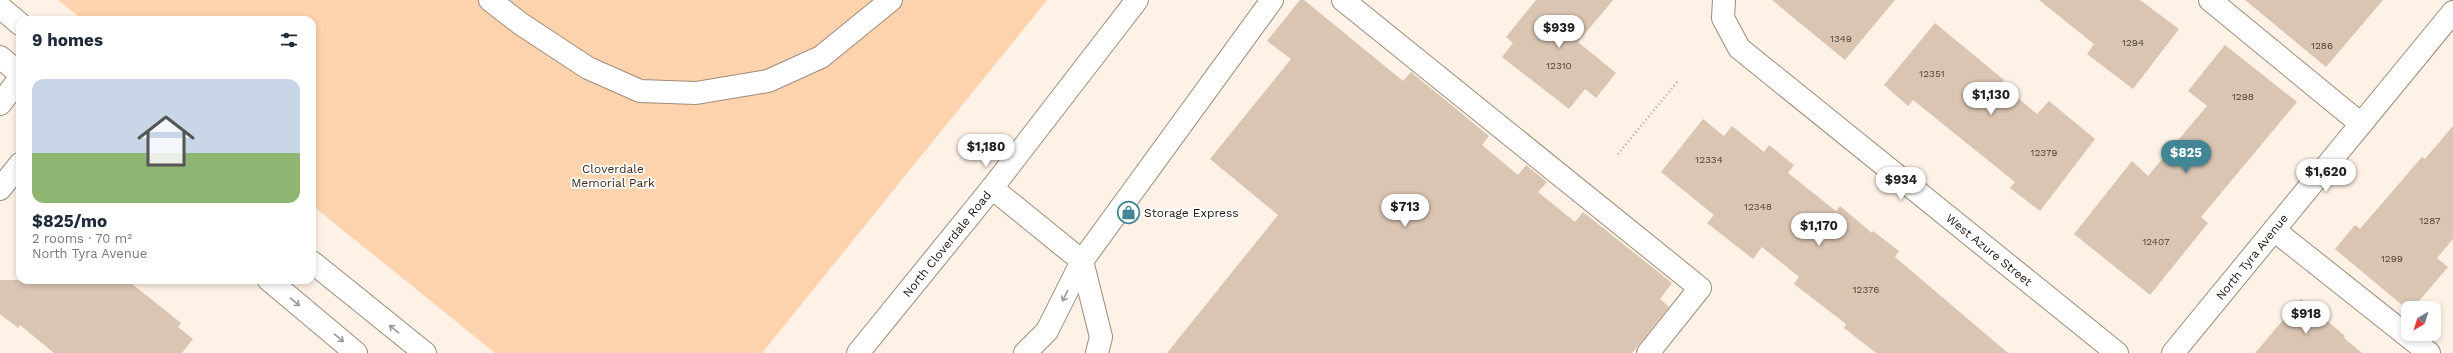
<!DOCTYPE html>
<html lang="en">
<head>
<meta charset="utf-8">
<style>
	:root { --surface:#fff; --page:#f2f2f3; --text:#1f2937; --muted:#747a83; --line:#e0e1e3; --accent:#428695 }
	body { margin:0; font-family:"Work Sans",sans-serif; background:var(--page); color:var(--text); height:100vh; display:flex; flex-direction:column; font-size:15px; white-space:nowrap }
	* { box-sizing:border-box; margin:0 }
	p { font-size:13px; color:var(--muted) }
	.icon { flex:none; width:22px; height:22px; fill:none; stroke:currentColor; stroke-width:2; stroke-linecap:round; stroke-linejoin:round }
	.map { position:relative; flex:1; overflow:hidden }
	.drawer { position:absolute; left:16px; top:16px; width:300px; height:268px; display:flex; flex-direction:column; background:var(--surface); border-radius:12px; box-shadow:0 2px 6px #0003 }
	.drawer>* { flex:none }
	.needle { width:26px; rotate:219deg }
	.buttons { position:absolute; left:2401px; top:301px; display:grid; gap:8px }
	.buttons a { display:grid; place-items:center; width:40px; height:40px; border-radius:8px; background:var(--surface); box-shadow:0 2px 6px #0003; font-size:20px }
	.price { position:absolute; translate:-50% -34px; padding:0 9px; border-radius:14px; background:#fff; color:#222; font-size:13px; line-height:26px; filter:drop-shadow(0 1px 2px #0008) }
	.price::after { content:''; position:absolute; left:50%; top:24px; width:12px; height:9px; margin-left:-6px; background:inherit; clip-path:polygon(0 0,100% 0,50% 100%) }
	.price.active { background:var(--accent); color:#fff }
	ul { padding:0; list-style:none }
	li { display:grid; align-content:center; gap:8px; height:212px; padding:0 16px }
	li+li { border-top:1px solid var(--line) }
	li span { display:grid; place-items:center; height:124px; border-radius:12px; color:#555 }
	li>.icon { margin-inline-start:auto }
	span .icon { width:72px; height:72px; fill:#fffc; stroke-width:1 }
	li b { font-size:17px }
	h2 { display:flex; justify-content:space-between; align-items:center; height:48px; padding:0 16px; font-size:17px }
	.map>svg:first-child { display:block }
</style>
</head>
<body>
<div class="map">
<svg width="2453" height="353" viewBox="0 0 2453 353">
	<rect width="100%" height="100%" fill="#fef1e5"/>
	<path fill="#fdd3ad" d="M58 0H1047L762 353H495L312 205V20H83Z"/>
	<g fill="#dac5b3">
		<path d="M1300 0H1304L1403 81 1411 72 1489 136 1482 145 1518 175 1526 165 1547 182 1538 192 1575 222 1583 212 1672 283 1660 299 1669 307 1632 353H1167L1278 215 1210 159 1291 59 1267 41Z"/>
		<path d="M1536 0H1613L1578 42 1616 73 1596 98 1585 89 1569 109 1502 57 1513 43 1506 37Z"/>
		<path d="M1772 0H1895L1845 60Z"/>
		<path d="M2039 0H2140L2179 29 2133 89 2087 54 2094 44Z"/>
		<path d="M2245 0H2383L2326 67Z"/>
		<path d="M1935 23 2004 80 2001 84 2037 114 2049 101 2095 139 2040 211 2010 188 2015 182 1913 100 1908 106 1884 85Z"/>
		<path d="M2225 45 2297 102 2201 217 2208 223 2150 295 2074 234 2132 161 2148 176 2207 106 2188 91Z"/>
		<path d="M1703 119 1724 136 1732 126 1764 152 1769 145 1794 165 1788 173 1836 211 1840 206 1872 233 1873 231 1899 251 1895 257 2008 353H1876L1844 328 1846 324 1794 284 1799 277 1762 247 1753 259 1707 223 1714 215 1661 172Z"/>
		<path d="M2453 126V239L2437 258 2448 267 2413 308H2408V310L2335 249 2355 225 2360 229 2422 157 2425 159Z"/>
		<path d="M0 280H127L181 323 178 327 193 339 182 353H54L20 325 18 328 0 314Z"/>
		<path d="M2301 299 2345 336 2344 338 2362 353H2255Z"/>
	</g>
	<g fill="none" stroke-linecap="round" stroke-linejoin="round">
		<defs>
			<g id="minor">
				<path d="M490 0 521 24 588 68 640 91 696 93 768 81 821 57 891 0"/>
				<path d="M1343 0 1700 288 1648 353"/>
				<path d="M1724 0 1723 18 1739 48 2117 353"/>
				<path d="M2210 0 2361 124"/>
				<path d="M0 104 20 78"/>
				<path d="M992 188 1082 261 1272 0"/>
				<path d="M0 189 20 164"/>
				<path d="M2274 230 2429 353"/>
				<path d="M1082 261 1101 337 1097 353"/>
				<path d="M1025 353 1047 331 1082 261"/>
				<path d="M2173 353 2453 12"/>
			</g>
			<g id="major">
				<path d="M0 7 20 24"/>
				<path d="M0 57 20 74"/>
				<path d="M312 262 425 353"/>
				<path d="M269 280 356 353"/>
				<path d="M858 353 992 188 1137 0"/>
			</g>
		</defs>
		<use href="#minor" stroke="#9f8b7a" stroke-width="24"/>
		<use href="#major" stroke="#9f8b7a" stroke-width="24"/>
		<path stroke="#b3a89e" stroke-width="2.5" stroke-dasharray="1 3" stroke-linecap="butt" d="M1618 154 1677 82"/>
		<use href="#minor" stroke="#fff" stroke-width="22"/>
		<use href="#major" stroke="#fff" stroke-width="22"/>
	</g>
	<defs><path id="oneway-shaft" d="M-6 0H5M1.5-3L5.5 0L1.5 3" fill="none" stroke-width="1.6" stroke-linecap="round" stroke-linejoin="round"/></defs>
	<g stroke="#9a9794">
		<use href="#oneway-shaft" transform="translate(1065 296) rotate(117)"/>
		<use href="#oneway-shaft" transform="translate(295 302) rotate(40)"/>
		<use href="#oneway-shaft" transform="translate(394 329) rotate(-141)"/>
		<use href="#oneway-shaft" transform="translate(339 338) rotate(40)"/>
	</g>
	<defs>
		<symbol id="shop-ring" viewBox="-11 -11 22 22"><circle r="9.5" fill="#fff" stroke="#428695" stroke-width="1.5"/><path d="M-5-2.5h2.3a2.7 3.5 0 0 1 5.4 0H5L5.5 6h-11ZM-1.5-2.5h3a1.5 2.3 0 0 0-3 0Z" fill="#428695"/></symbol>
	</defs>
	<g fill-rule="evenodd">
		<use href="#shop-ring" x="1116" y="200" width="25" height="25"/>
	</g>
	<g text-anchor="middle" stroke-width="3.5" stroke-linejoin="round" paint-order="stroke">
		<g font-size="10" fill="#4e433a">
			<text x="1841" y="42">1349</text>
			<text x="2133" y="46">1294</text>
			<text x="2322" y="49">1286</text>
			<text x="1559" y="69">12310</text>
			<text x="1932" y="77">12351</text>
			<text x="2243" y="100">1298</text>
			<text x="2044" y="156">12379</text>
			<text x="1709" y="163">12334</text>
			<text x="1758" y="210">12348</text>
			<text x="2430" y="224">1287</text>
			<text x="2156" y="245">12407</text>
			<text x="2392" y="262">1299</text>
			<text x="1866" y="293">12376</text>
		</g>
		<g font-size="12" fill="#3e2812" stroke="#fff">
			<text x="613" y="173">Cloverdale<tspan x="613" dy="14">Memorial Park</tspan></text>
		</g>
		<g font-size="12" fill="#1f1811" stroke="#fff" text-anchor="start">
			<text x="1144" y="217">Storage Express</text>
		</g>
		<g font-size="12" fill="#1f1811" stroke="#fff">
			<text transform="translate(947 244) rotate(-51)" y="4">North Cloverdale Road</text>
			<text transform="translate(1989 250) rotate(39)" y="4">West Azure Street</text>
			<text transform="translate(2252 257) rotate(-51)" y="4">North Tyra Avenue</text>
		</g>
	</g>
</svg>
<div class="buttons">
<a><svg class="needle" viewBox="-14 -14 28 28"><path d="M0-13l5 13h-10z" fill="#e53935"/><path d="M0 13l5-13h-10z" fill="#747a83"/></svg></a>
</div>
<b class="price" style="left:1559px;top:49px">$939</b>
<b class="price" style="left:1991px;top:116px">$1,130</b>
<b class="price" style="left:986px;top:168px">$1,180</b>
<b class="price active" style="left:2186px;top:174px">$825</b>
<b class="price" style="left:2326px;top:193px">$1,620</b>
<b class="price" style="left:1901px;top:201px">$934</b>
<b class="price" style="left:1405px;top:228px">$713</b>
<b class="price" style="left:1819px;top:247px">$1,170</b>
<b class="price" style="left:2306px;top:335px">$918</b>
<section class="drawer">
<h2>9 homes<svg class="icon" aria-label="filters" viewBox="0 0 24 24"><path d="M4 7h16M4 17h16"/><circle cx="9" cy="7" r="2"/><circle cx="15" cy="17" r="2"/></svg></h2>
<ul>
<li><span style="background:linear-gradient(#c9d6e8 60%,#8fb573 0)"><svg class="icon" aria-label="home" viewBox="0 0 24 24"><path d="M3 11l9-7 9 7M6 9v11h12V9"/></svg></span><div><b>$825/mo</b><p>2 rooms · 70 m²</p><p>North Tyra Avenue</p></div></li>
</ul>
</section>
</div>
</body>
</html>
